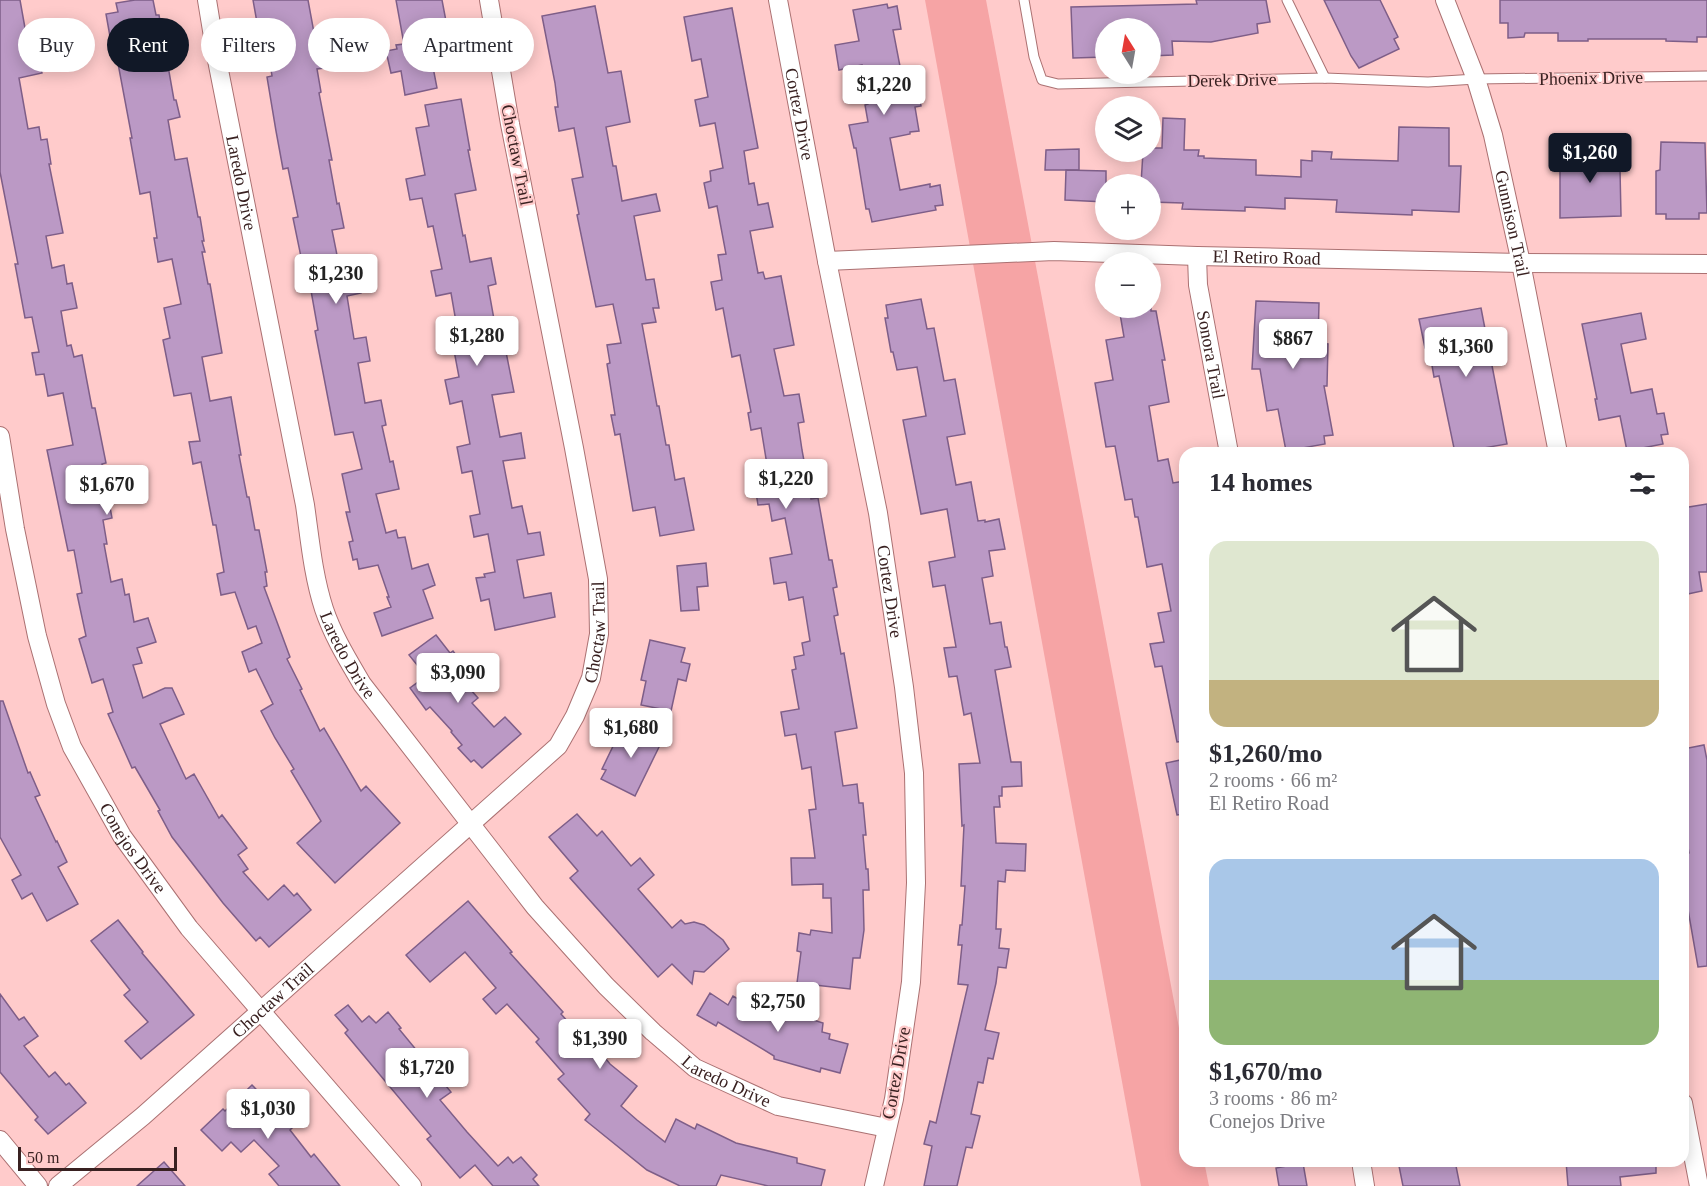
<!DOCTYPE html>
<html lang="en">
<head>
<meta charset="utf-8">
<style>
	:root { --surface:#fff; --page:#f7f7f7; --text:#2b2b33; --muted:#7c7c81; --accent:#111827 }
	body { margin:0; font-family:Georgia,serif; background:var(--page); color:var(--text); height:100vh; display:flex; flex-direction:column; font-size:22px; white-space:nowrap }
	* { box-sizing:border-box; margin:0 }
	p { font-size:20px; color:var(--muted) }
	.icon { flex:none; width:33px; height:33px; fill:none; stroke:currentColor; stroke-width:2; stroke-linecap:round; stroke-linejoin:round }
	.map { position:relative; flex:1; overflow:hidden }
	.side { position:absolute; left:1179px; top:447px; width:510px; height:720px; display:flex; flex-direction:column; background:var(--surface); border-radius:18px; box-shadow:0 3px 15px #0003 }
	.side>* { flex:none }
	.guide { position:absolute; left:18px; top:18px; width:570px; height:54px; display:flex; gap:12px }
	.needle { width:39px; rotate:349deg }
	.tools { position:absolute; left:1095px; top:18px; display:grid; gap:12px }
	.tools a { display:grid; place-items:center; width:66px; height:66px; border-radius:50%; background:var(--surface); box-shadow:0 3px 15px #0003; font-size:30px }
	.scale { position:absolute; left:18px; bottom:15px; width:159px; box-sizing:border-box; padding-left:6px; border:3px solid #392121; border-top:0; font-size:16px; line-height:21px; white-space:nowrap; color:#392121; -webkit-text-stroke:4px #ffcbcb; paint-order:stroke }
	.price { position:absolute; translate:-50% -51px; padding:0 14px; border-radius:6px; background:#fff; color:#222; font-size:20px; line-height:39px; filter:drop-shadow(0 2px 3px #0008) }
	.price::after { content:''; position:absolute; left:50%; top:36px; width:18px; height:14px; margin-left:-9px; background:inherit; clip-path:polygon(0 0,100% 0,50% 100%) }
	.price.selected { background:var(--accent); color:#fff }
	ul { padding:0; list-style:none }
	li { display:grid; align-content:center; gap:12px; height:318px; padding:0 30px }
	li span { display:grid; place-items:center; height:186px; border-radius:18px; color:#555 }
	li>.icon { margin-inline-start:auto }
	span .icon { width:108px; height:108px; fill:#fffc; stroke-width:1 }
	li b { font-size:26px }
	h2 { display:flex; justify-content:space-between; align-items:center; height:72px; padding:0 30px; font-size:26px }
	.chip { padding:0 21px; border-radius:27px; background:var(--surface); box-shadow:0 3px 15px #0003; font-size:21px; line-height:54px }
	.chip.selected { background:var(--accent); color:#fff }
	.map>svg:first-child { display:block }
</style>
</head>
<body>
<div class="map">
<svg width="1707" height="1186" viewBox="0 0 1707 1186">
	<rect width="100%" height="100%" fill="#ffcbcb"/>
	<path fill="#f6a4a5" d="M925 0H986L1185 1060V1161H1204L1209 1186H1141Z"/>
	<g fill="#bb99c5" stroke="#7e5e88" stroke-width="1.5">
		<path d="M0 0H20L25 28 35 26 42 59H39L42 73 19 78 28 129 39 127 41 140 47 139 51 164H49L63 233 46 236 52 268 64 265 67 284 72 283 77 308 61 311 67 346 71 345 74 357 82 355 92 408H95L106 463 102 464 112 518 103 520 107 544H104L111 582 122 579 125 595 129 594 134 622 148 618 156 642 137 648 142 663 133 665 143 698 165 688H172L184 714 160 724 186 779 194 774 219 818 222 815 247 848 238 855 248 869 243 872 268 900 284 885 294 896 297 893 311 910 269 947 260 937 256 941 223 903 172 837 158 811 160 810 135 767 132 768 108 714 113 712 103 679 92 683 79 639 86 636 77 594 82 593 74 550 68 551 47 450 73 445 63 393 48 396 44 374 36 375 32 353 39 352 32 317 25 318 15 264H18L0 172Z"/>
		<path d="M135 0H153L156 15H159L174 100H176L180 117 168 120 175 160 187 158 198 217H200L204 241H202L205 252H202L208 284H210L222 353 202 357 210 401 231 397 241 455H239L247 497H249L255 530H259L267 572H265L267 586 264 587 290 657 287 659 302 689 300 690 320 731 324 728 361 791 366 786 400 823 335 883 297 843 321 821 291 771 294 769 275 738 261 711 273 704 256 669 249 672 242 652 262 643 256 626 248 629 235 592 221 595 217 574 224 572 216 525H213L201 462 193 464 189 442 200 441 191 393 174 396 163 340 170 338 164 308 181 304 172 259 158 262 154 238H157L150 192 140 194 130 138H132L117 58 114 59 106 14 118 12 116 3Z"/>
		<path d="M253 0H308L317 49H320L324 68 317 69 321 92 319 93 332 160H329L337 204 339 203 344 228 332 230 340 270 356 267 361 293 347 296 354 339 366 337 370 361 358 363 365 403 381 400 386 425 382 426 390 462 393 461 399 489 376 494 386 533 396 530 398 538 405 537 412 569 428 564 435 585 423 590 433 618 382 636 374 613 391 607 387 597H389L378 565 359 569 357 559 353 560 349 542 353 541 346 512H350L342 474 362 469 353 432 335 435 315 331 318 330 310 285 307 286 293 218 298 217 288 168 283 169 276 131 267 77 272 76 265 33 259 34Z"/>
		<path d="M396 0H442L453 58 432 62 437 88 405 95 401 71 391 73 386 51 397 49 396 45 404 44Z"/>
		<path d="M1196 0H1266L1270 22 1257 24 1258 33 1211 42 1172 41 1173 55 1150 56V28H1106V57L1073 58 1071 7 1197 4Z"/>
		<path d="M1324 0H1380L1398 37 1394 39 1399 49 1359 68 1351 56Z"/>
		<path d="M1500 0H1707V37H1697V42L1666 41V39H1588V41H1558V33H1525L1524 37 1508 38V23H1500Z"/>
		<path d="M887 4 888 8 897 6 901 29 893 30 903 82 916 79 921 106 915 107 919 131 910 132V134L890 138 900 190 930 184V187L940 185 943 205 935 206 936 210 872 222 869 209H866L856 148H854L849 125 868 122 865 105 868 104 862 65 839 70 835 45 859 41 853 10Z"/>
		<path d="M595 6 608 73 621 71 630 122 606 127 613 166H616L622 201 656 194 660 211 634 216 646 280 654 279 659 308H653L656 322 642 324 657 406H659L666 445H669L675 480 684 478 694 530 660 536 655 507 633 511 620 434 615 435 611 415H615L607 364 610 363 607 345 621 343 613 304 596 307 577 215 579 214 572 179 583 177 574 128 559 131 555 107H558L555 83 542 16Z"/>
		<path d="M732 8 758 148 744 151 749 184 754 183 758 205 768 203 773 227 750 231 758 273 763 272 765 279 781 276 794 345 774 349 784 396 799 394 804 422 798 423 802 450 811 499 818 498 829 560H832L837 587 833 588 838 615 834 616 841 654 844 653 857 728 835 732 843 786 857 784 859 803H863L866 835H863L866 869H868L869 890H863L864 930 860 958H853L850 989 797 983 801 952 797 951 799 933 810 935 811 930 832 933 831 898H823V884L792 885 791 858H815L809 810 816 809 811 767 802 769 796 734 785 736 781 712 799 709 792 670 796 669 794 657 804 655 802 643 810 641 803 597 789 600 786 582 774 584 770 558 792 554 785 518 772 521 769 504 758 505 754 480 769 477 761 428 751 430 748 413 751 412 740 355 732 357 723 308 716 310 711 282 722 280 718 255 726 254 717 206 709 208 704 183 711 181 710 171 723 168 715 123 700 126 695 100 708 97 701 59 692 61 684 17Z"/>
		<path d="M461 99 470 150H468L476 190 455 194 463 236 465 235 470 262 491 258 496 284 488 286 495 325H500L502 334 504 333 508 352H506L514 392 492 395 500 437 521 433 525 458 503 461 512 508 522 506 528 534 540 532 544 555 517 560 524 598 551 593 555 617 495 630 489 599 481 601 476 578 485 577 484 574 495 572 488 534 474 537 470 516 480 514 472 471 462 473 457 447 470 444 462 401 450 404 445 380 459 377 452 340 459 339 451 293 436 296 431 271 442 269 433 226 428 227 422 198 410 200 406 179 425 175 416 128 429 126 425 105Z"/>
		<path d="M1163 118 1185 119 1184 150H1199L1198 156H1204V158L1256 160V175L1301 177V160L1312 161V151L1332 152 1331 159 1398 161 1399 127 1449 128V166H1461L1459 212 1412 210V215L1336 212 1337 200 1285 198V209L1245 207V211L1182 209 1183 203 1150 202V184H1141L1143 152H1150V148H1162Z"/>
		<path d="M1574 136 1598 137 1597 161H1616V170H1620L1621 216 1560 218V168H1572Z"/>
		<path d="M1661 142 1705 143 1707 213H1699V219H1666V214H1656V171L1660 170Z"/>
		<path d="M1079 149V170H1045L1046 150Z"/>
		<path d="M1066 170 1106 171V202L1065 200Z"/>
		<path d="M921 299 927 329 934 328 944 381 955 379 965 434 947 437 956 485 971 482 978 521 985 520V522L999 519 1005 549 989 551 993 576 982 578 990 624 1001 622 1005 647H1007L1011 667 995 670 1011 762H1021L1022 786 1002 787V796H999L1000 807H994L996 843 1026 844 1025 871 1006 870 1005 882 998 881 996 929H1001L999 948 1009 949 1006 968 998 967 996 983 985 1030 999 1033 993 1059 988 1058 983 1083 978 1082 971 1114 980 1116 972 1148 966 1147 957 1186H924L932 1146 924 1144 930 1121 936 1123 968 985 958 984 962 945H958L960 925H962L965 886H961L964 825 962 826 959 764 980 763 971 713 964 715 957 676 949 677 944 648 956 647 945 585 933 587 929 562 955 557 947 509 921 514 903 420 926 416 917 367 897 370 893 352H891L885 318H888L886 305Z"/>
		<path d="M1256 301 1319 303 1318 343 1328 344 1327 386H1324L1333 435 1324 436 1325 444 1286 451 1278 409 1267 411 1260 369H1252Z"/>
		<path d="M1119 308H1151V311H1156L1165 360H1162L1169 402 1149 406 1158 461 1168 459 1173 483 1185 481V741L1177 742 1162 666 1155 667 1150 644 1164 642 1158 613 1171 611 1162 564 1147 567 1138 517H1135L1132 499 1125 500 1115 446 1106 447 1095 383 1113 380 1106 340 1124 337Z"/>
		<path d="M1481 308 1507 444 1455 453 1439 376 1434 377 1429 348H1425L1419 319Z"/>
		<path d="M1641 313 1646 339 1621 344 1631 393 1652 389 1657 414 1664 413 1668 434 1661 435 1663 444 1627 451 1620 416 1599 420 1595 399H1597L1582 324Z"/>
		<path d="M1707 504V572H1699L1702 591 1683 595V508Z"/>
		<path d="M706 563 708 586 697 587 699 610 681 611 677 566Z"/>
		<path d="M436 635 450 653 453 651 471 675 463 681 478 698 472 703 494 727 505 717 521 734 482 768 474 760 471 762 458 748 462 745 451 732 452 731 430 707 426 710 410 688 426 676 409 655Z"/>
		<path d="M650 640 685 648 681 662 690 664 686 681 678 679 671 711 641 705 646 681 641 680Z"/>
		<path d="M0 701H3L28 773 30 772 40 795 35 797 56 842 57 841 67 862 58 867 78 904 47 921 32 893 22 899 12 880 21 875 0 837Z"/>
		<path d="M632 723 661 737 659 741 661 743 635 796 601 779 606 770 602 769 618 736 624 739Z"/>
		<path d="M1704 745 1707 760V966L1698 967 1683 881V854L1689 853 1683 820V749Z"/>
		<path d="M1185 759V814L1177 815 1166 763Z"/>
		<path d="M577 814 597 836 602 831 631 866 640 858 654 875 638 889 672 928 681 920 685 924 694 922 704 925 723 940 729 949 704 972 694 971 692 984 672 964 658 977 570 878 578 871 549 837Z"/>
		<path d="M468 901 512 952 510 953 563 1012 561 1014 595 1052 598 1049 610 1064 637 1086 621 1106 637 1120 665 1142 676 1119 695 1129 697 1124 736 1143 797 1158V1163L825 1170 821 1186H768L721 1175 716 1186H680L647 1170 585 1120 590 1114 558 1079 564 1074 536 1042 539 1039 507 1004 496 1014 483 999 496 988 465 952 430 982 406 955Z"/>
		<path d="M118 920 143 952 142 953 194 1015 141 1059 125 1041 148 1022 124 995 130 990 91 941Z"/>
		<path d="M710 993 728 1005 733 996 738 999 778 1009 793 1018 794 1014 823 1023 822 1032 830 1034 829 1039 848 1044 840 1073 821 1068 820 1072 774 1059V1056L718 1022 716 1026 697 1015Z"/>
		<path d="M0 994 19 1020 24 1017 38 1036 24 1046 49 1077 55 1072 66 1085 69 1083 86 1103 48 1134 35 1120 38 1117 0 1072Z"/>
		<path d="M348 1005 362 1022 369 1016 376 1023 388 1012 401 1028 399 1029 451 1092 440 1100 467 1132 498 1166 508 1157 513 1163 521 1157 537 1175 533 1179 539 1186H493L475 1165 460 1178 427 1139 431 1136 345 1033 348 1030 335 1015Z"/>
		<path d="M252 1085 293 1127 290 1130 311 1157 314 1154 340 1186H279L269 1174 279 1166 254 1140 241 1152 231 1142 222 1151 201 1130 223 1109 225 1111Z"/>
		<path d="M1398 1161H1455L1460 1186H1403Z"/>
		<path d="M1566 1161H1656V1173L1620 1177 1621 1186H1568Z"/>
		<path d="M164 1162 185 1186H137Z"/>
		<path d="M1303 1163 1307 1186H1279L1276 1168Z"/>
	</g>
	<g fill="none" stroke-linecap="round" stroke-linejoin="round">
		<defs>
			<g id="service">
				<path d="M1024 0 1034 57 1042 80 1058 84 1325 78 1428 82 1476 79 1707 76"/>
				<path d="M1287 0 1325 78"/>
			</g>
			<g id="minor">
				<path id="s1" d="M207 0 216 55 305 505C310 540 313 575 324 609 333 636 348 660 362 684L535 907 606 986 653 1032 695 1068 778 1106 887 1128"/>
				<path id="s2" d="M778 0 827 261 878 513 904 687 914 773 916 883 911 982 894 1099 874 1186"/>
				<path id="s3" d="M1445 0 1476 79 1493 135 1521 263 1558 453"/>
				<path id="s4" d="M1197 256 1198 285 1229 453"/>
				<path id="s5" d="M827 261 1054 251 1197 256 1521 263 1707 264"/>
				<path id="s6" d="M0 436 15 529 37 636 56 704 72 747 122 836 189 928 412 1186"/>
				<path d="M1683 1103 1699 1186"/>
				<path d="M0 1140 38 1186"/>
				<path d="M1361 1161 1365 1186"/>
				<path id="s7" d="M58 1186 143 1116 558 746 575 716 591 678 599 634 598 579 574 448 510 124 489 0"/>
			</g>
		</defs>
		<use href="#service" stroke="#ab7172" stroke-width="11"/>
		<use href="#minor" stroke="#ab7172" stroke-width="20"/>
		<use href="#service" stroke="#fff" stroke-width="9"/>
		<use href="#minor" stroke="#fff" stroke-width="18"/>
	</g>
	<g text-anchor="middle" stroke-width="4.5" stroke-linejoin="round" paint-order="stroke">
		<g font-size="18" fill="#392121" stroke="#ffcbcb">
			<text transform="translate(1591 78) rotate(-1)" y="6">Phoenix Drive</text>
			<text transform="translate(1232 80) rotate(-1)" y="6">Derek Drive</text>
			<text dy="6" stroke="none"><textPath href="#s2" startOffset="116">Cortez Drive</textPath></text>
			<text transform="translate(517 155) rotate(79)" y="6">Choctaw Trail</text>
			<text dy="6" stroke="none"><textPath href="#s1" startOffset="186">Laredo Drive</textPath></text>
			<text dy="6" stroke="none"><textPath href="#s3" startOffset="234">Gunnison Trail</textPath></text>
			<text dy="6" stroke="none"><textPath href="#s5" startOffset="440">El Retiro Road</textPath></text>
			<text dy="6" stroke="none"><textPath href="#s4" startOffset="100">Sonora Trail</textPath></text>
			<text dy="6" stroke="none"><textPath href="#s2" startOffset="602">Cortez Drive</textPath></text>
			<text dy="6" stroke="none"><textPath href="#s7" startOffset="788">Choctaw Trail</textPath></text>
			<text dy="6" stroke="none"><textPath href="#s1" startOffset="672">Laredo Drive</textPath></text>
			<text dy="6" stroke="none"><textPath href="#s6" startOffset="438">Conejos Drive</textPath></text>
			<text dy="6" stroke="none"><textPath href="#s7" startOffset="284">Choctaw Trail</textPath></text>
			<text transform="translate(896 1073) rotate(-80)" y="6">Cortez Drive</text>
			<text dy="6" stroke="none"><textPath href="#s1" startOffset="1248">Laredo Drive</textPath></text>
		</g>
	</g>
</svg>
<div class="tools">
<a><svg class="needle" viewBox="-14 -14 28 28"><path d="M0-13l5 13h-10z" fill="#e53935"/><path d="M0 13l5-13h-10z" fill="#7c7c81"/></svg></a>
<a><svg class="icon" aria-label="layers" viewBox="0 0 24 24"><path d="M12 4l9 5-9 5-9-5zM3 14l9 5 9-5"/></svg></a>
<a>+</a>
<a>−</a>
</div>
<div class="scale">50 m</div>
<b class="price" style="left:884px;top:116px">$1,220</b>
<b class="price selected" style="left:1590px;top:184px">$1,260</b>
<b class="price" style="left:336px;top:305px">$1,230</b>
<b class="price" style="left:477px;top:367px">$1,280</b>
<b class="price" style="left:1293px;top:370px">$867</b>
<b class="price" style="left:1466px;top:378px">$1,360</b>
<b class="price" style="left:786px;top:510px">$1,220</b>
<b class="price" style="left:107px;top:516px">$1,670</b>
<b class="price" style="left:458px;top:704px">$3,090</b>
<b class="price" style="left:631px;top:759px">$1,680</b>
<b class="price" style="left:778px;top:1033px">$2,750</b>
<b class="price" style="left:600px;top:1070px">$1,390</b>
<b class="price" style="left:427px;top:1099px">$1,720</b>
<b class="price" style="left:268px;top:1140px">$1,030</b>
<div class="guide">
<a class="chip">Buy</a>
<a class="chip selected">Rent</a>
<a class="chip">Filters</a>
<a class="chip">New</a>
<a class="chip">Apartment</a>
</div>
<section class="side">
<h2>14 homes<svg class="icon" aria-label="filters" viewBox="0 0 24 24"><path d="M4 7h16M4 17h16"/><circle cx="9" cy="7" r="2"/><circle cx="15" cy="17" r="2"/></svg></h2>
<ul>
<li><span style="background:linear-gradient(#dfe7d0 75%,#c2b280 0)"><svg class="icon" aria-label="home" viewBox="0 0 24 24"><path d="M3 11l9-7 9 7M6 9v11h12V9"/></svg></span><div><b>$1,260/mo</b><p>2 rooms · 66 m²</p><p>El Retiro Road</p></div></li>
<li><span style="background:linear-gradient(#a9c7e8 65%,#8fb573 0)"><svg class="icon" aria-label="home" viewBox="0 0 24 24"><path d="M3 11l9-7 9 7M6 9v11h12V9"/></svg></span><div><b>$1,670/mo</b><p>3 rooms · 86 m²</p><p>Conejos Drive</p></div></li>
</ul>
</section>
</div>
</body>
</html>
